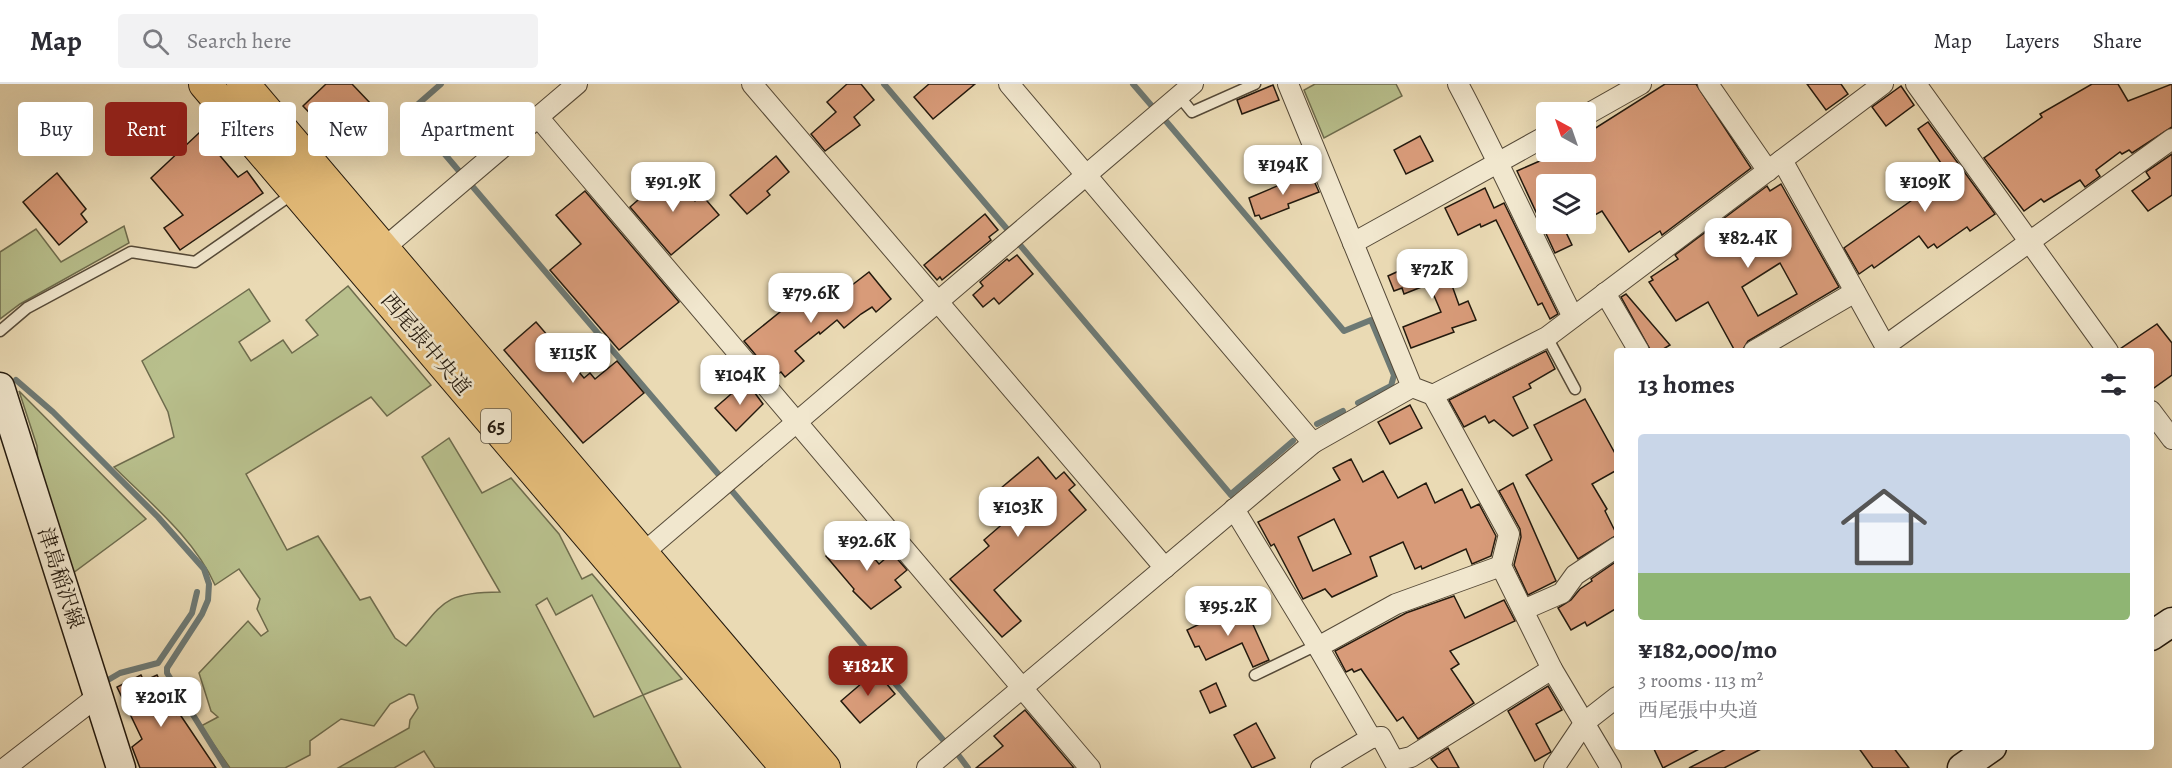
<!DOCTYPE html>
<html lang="en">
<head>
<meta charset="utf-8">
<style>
	:root { --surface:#fff; --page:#f2f2f3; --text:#2b2b33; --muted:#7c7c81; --line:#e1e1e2; --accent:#8f2418 }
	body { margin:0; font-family:Alegreya,"Noto Serif JP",serif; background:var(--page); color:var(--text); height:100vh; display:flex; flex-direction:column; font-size:22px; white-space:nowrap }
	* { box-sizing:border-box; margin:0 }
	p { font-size:20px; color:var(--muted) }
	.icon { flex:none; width:33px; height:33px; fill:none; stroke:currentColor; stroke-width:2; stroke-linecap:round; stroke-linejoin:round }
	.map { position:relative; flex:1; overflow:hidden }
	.sheet { position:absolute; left:1614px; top:264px; width:540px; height:402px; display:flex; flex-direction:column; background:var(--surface); border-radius:6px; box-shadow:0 6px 24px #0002 }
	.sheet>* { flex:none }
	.banner { position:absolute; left:18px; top:18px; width:570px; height:54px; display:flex; gap:12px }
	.needle { width:39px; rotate:320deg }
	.fabs { position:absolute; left:1536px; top:18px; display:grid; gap:12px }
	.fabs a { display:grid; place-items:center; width:60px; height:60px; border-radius:6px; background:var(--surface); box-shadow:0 6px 24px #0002; font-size:30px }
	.price { position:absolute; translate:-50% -51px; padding:0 14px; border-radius:12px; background:#fff; color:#222; font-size:20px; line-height:39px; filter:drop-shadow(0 2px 3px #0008) }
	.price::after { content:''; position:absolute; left:50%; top:36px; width:18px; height:14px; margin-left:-9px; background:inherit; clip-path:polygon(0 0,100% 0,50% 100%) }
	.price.selected { background:var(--accent); color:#fff }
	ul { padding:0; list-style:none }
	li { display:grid; align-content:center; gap:12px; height:318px; padding:0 24px }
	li+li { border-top:2px solid var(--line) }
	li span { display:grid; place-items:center; height:186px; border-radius:6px; color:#555 }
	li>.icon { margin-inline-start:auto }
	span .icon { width:108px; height:108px; fill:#fffc; stroke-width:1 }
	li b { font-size:26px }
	h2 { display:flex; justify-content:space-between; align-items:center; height:72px; padding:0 24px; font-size:26px }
	.pill { padding:0 21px; border-radius:6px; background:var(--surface); box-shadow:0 6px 24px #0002; font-size:21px; line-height:54px }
	.pill.selected { background:var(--accent); color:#fff }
	header { display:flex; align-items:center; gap:36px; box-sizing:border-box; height:84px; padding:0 30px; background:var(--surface); border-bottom:2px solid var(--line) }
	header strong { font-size:28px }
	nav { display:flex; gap:33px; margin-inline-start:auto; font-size:21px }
	.search { width:420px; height:54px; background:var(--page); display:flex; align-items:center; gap:15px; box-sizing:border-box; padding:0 21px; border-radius:6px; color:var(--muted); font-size:22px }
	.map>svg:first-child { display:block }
</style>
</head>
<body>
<header>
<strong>Map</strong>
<div class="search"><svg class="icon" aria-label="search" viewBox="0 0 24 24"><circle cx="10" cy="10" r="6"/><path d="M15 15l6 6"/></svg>Search here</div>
<nav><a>Map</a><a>Layers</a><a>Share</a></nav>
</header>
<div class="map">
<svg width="2172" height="684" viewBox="0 0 2172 684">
	<rect width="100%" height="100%" fill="#eadab4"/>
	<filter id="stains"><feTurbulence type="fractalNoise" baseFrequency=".00333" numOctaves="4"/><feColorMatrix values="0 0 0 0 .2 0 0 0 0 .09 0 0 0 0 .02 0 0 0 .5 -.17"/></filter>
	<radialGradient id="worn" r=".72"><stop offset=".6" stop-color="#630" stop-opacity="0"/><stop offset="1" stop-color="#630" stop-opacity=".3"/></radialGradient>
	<g fill="#b8bf8c" stroke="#6e6c4d" stroke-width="1.5" fill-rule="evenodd">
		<path d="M1315 0H1396L1402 12 1324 54 1304 6Z"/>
		<path d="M124 142 129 159 20 220 0 235V168L36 145 61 178Z"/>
		<path d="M348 202 431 301 387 332 371 313 246 390 287 466 318 452 360 516 370 513 395 554 406 562C443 522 439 508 500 508L422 373 449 354 482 409 511 394 559 450 582 495 592 490 682 595 643 611 681 684H435L424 667 394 684H338L409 644 410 636 418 624 414 611 409 610 390 620 374 642 341 635 310 657V671L285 684H230L201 642 218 633 211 627 199 589 248 537 261 552 268 547 257 525 260 515 239 485 215 501C194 454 149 418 114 383L174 353 168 328 142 277 249 205 270 237 239 258 251 277 283 256 292 269 318 251 306 236ZM592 511 643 611 594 633 536 521 547 514 556 531Z"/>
		<path d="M19 307 146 435 73 489 38 382 37 362Z"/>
	</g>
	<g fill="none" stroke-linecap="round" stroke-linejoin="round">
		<g stroke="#6d7974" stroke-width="6">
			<path d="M441 0 409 28 459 87"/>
			<path d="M884 0 1007 145"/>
			<path d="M1133 0 1151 21"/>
			<path d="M1165 36 1344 247 1371 236 1394 291 1391 302 1358 319"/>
			<path d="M473 103 719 391"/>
			<path d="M1020 161 1231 411"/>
			<path d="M16 296 53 328 158 433 204 485 209 500 208 516 202 530 167 584V589L226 684"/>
			<path d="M1317 340 1343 327"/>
			<path d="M732 407 944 657"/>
			<path d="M1231 410 1293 357"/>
			<path d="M108 596 120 589 158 579 192 529 197 508"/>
			<path d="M959 672 968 684"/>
		</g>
	</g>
	<g fill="#d89b79" stroke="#241a0e" stroke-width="1.5" fill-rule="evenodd">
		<path d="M326 0H352L371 20 356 35 367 47 353 59 342 48 335 56 303 22Z"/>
		<path d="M847 0H861L874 16 854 33 860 41 825 67 811 50 836 28 827 18Z"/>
		<path d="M929 0H975L933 35 914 13Z"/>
		<path d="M1665 0H1696L1751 84 1662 151 1660 147 1629 168 1602 127 1593 132 1586 117V100H1577L1574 95 1561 100H1546V140H1562L1572 161 1555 169 1517 87 1558 69 1586 68V59L1590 57 1586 50Z"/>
		<path d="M1807 0H1841L1848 10 1826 26Z"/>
		<path d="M2092 0H2118L2128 17 2172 0V43L2132 69 2129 66 2122 70 2120 68 2096 86 2100 92 2085 103 2080 96 2044 118 2041 115 2024 127 1984 74 2042 33 2040 30Z"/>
		<path d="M1273 1 1279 16 1242 30 1237 16Z"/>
		<path d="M1901 2 1914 21 1886 42 1872 23Z"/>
		<path d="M1928 38 1995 130 1970 147 1967 143 1937 164 1934 160 1928 164 1919 152 1874 184 1872 181 1859 190 1844 164 1935 100 1933 98 1947 88 1918 45Z"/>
		<path d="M200 48 238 93 247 87 263 109 180 166 164 144 183 131 151 94Z"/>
		<path d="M1420 52 1433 77 1406 90 1394 66Z"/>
		<path d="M2172 70V111L2148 127 2132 107 2150 94 2146 88Z"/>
		<path d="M776 72 789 88 767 107 770 111 747 130 730 111Z"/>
		<path d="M670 88 695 117 702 111 719 131 671 171 630 123Z"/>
		<path d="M1310 88 1319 108 1288 120 1289 124 1261 135 1259 131 1255 132 1249 114Z"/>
		<path d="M57 89 86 125 81 130 87 138 59 161 23 118Z"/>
		<path d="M1781 100 1839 203 1748 257 1742 267H1735L1708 218 1676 237 1649 198 1653 196 1651 193 1678 175 1675 171 1767 102 1770 107ZM1780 179 1797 210 1758 232 1742 203Z"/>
		<path d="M1485 104 1494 124 1504 119 1558 230 1550 235 1542 219 1538 221 1496 136 1481 143 1480 140 1458 151 1445 124Z"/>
		<path d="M585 107 679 218 619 266 550 186 581 160 556 131Z"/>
		<path d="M985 130 998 146 989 153 991 156 942 196 940 193 937 196 924 181Z"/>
		<path d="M1440 168 1459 221 1468 217 1476 236 1452 244 1454 248 1411 264 1403 243 1441 228 1429 200 1404 210 1402 204 1394 207 1388 192Z"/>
		<path d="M1017 171 1033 190 999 220 994 214 983 223 973 211 983 202 980 198 1007 175 1009 177Z"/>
		<path d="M869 188 891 215 876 228 872 223 861 230 844 244 837 236 820 250 819 248 795 267 804 277 785 293 781 288 774 293 744 257 806 207 821 225Z"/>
		<path d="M1626 210 1670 261 1660 267H1651L1621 213Z"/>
		<path d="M536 238 584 294 590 289 595 295 617 277 644 309 583 359 504 266Z"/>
		<path d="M2157 240 2172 259V291L2151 306V267H2120V265Z"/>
		<path d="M1546 267 1555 285 1529 300 1531 304 1513 313 1528 344 1513 352 1494 336 1489 339 1485 332 1464 343 1449 316Z"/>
		<path d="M746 297 763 320 736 347 715 324Z"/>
		<path d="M1585 315 1617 373V386L1592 400 1607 425 1605 427 1617 451 1578 475 1526 391 1552 376 1534 341Z"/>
		<path d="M1410 321 1422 344 1390 360 1378 338Z"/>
		<path d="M1038 373 1056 395 1064 388 1075 401 1069 406 1086 426 994 506 1021 537 1002 553 950 495 989 462 984 456 1006 437 988 415Z"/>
		<path d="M1351 375 1363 398 1383 387 1398 414 1426 399 1435 419 1462 405 1471 424 1479 420 1496 452 1491 472 1472 480 1466 465 1422 485 1421 482 1415 485 1403 458 1370 473 1377 492 1332 513 1325 505 1303 515 1274 460 1271 462 1258 438 1340 396 1333 384ZM1334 435 1351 470 1313 487 1298 453Z"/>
		<path d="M1513 399 1556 497 1528 511 1514 481 1521 453 1520 445 1499 407Z"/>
		<path d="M851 452 852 454 855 452 879 480 892 469 907 486 895 496 901 503 871 525 853 507 854 505 826 472Z"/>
		<path d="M1617 477V524L1587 542 1585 538 1571 546 1558 524 1571 516 1580 505 1592 497 1591 495Z"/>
		<path d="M1454 512 1465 534 1504 516 1515 537 1450 567 1459 580 1451 585 1474 619 1418 655 1403 633 1397 637 1361 585 1354 588 1352 585 1346 588 1335 567 1406 529Z"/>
		<path d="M1234 523 1241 538 1250 534 1269 576 1253 583 1242 559 1206 576 1199 562 1195 563 1187 546Z"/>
		<path d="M876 587 895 610 860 639 841 617Z"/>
		<path d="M141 591 144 597 157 591 177 631 179 629 216 684H140L132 663 142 655 117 603Z"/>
		<path d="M1216 599 1226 622 1210 629 1200 607Z"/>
		<path d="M1548 602 1562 626 1536 640 1551 668 1535 677 1508 627Z"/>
		<path d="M1025 626 1074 684H976L1003 662 994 652Z"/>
		<path d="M1256 639 1275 674 1252 684 1234 651Z"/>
		<path d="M1653 663H1703L1663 684Z"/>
		<path d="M1730 663H1765L1724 684H1689Z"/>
		<path d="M1858 663H1893L1909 684H1873Z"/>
		<path d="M1448 664 1459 684H1438L1431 675Z"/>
	</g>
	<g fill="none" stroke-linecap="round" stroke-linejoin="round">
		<defs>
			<g id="lane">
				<path d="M1179 12 1192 28 1255 0"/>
				<path d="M0 247 27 224 131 168 195 178 294 109"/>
				<path d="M1547 253 1575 305"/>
				<path d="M1255 591 1317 561"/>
			</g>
			<g id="street">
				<path d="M752 0 1165 484"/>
				<path d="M1009 0 1313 359"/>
				<path d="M1288 0 1412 303 1433 311 1547 253 1883 0"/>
				<path d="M1458 0C1499 77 1534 156 1573 233"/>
				<path d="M1708 0 1768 87"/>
				<path d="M1916 0 2108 267"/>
				<path d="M1586 31 1641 0"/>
				<path d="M538 33 1090 684"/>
				<path d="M1782 76 1888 267"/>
				<path d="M1353 159 1546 52"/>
				<path d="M383 165 577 0"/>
				<path d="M1605 209 1639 267"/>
				<path d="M1885 262 2172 55"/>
				<path d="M1754 267 1855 208"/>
				<path d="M1433 311 1509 450 1501 482 1552 585 1611 684"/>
				<path d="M2151 327 2172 355"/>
				<path d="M1234 425 1318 563"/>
				<path d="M642 470 1193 0"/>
				<path d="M1523 526 1562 509 1575 491 1617 463"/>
				<path d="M1371 654 1381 653 1394 677 1411 673 1552 585"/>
				<path d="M5 684 98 612"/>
				<path d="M927 684 1313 359 1412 303"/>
				<path d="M1321 684 1371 654 1318 563 1396 520 1501 482"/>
				<path d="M1554 684 1585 638 1617 613"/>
			</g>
			<g id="secondary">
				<path d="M0 303 121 684"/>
				<path d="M2151 552 2172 538"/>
				<path d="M1962 684 1992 663"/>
			</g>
			<g id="primary">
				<path d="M205 0 787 684"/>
				<path d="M243 0 824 684"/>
			</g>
		</defs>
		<use href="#lane" stroke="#564a38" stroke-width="13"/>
		<use href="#street" stroke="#564a38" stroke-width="22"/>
		<use href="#secondary" stroke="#241a0e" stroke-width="31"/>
		<use href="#primary" stroke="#241a0e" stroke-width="34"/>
		<use href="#lane" stroke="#f1e7ce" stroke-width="10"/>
		<use href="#street" stroke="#f1e7ce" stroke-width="20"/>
		<use href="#secondary" stroke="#f1e7ce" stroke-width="28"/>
		<use href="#primary" stroke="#e5bd7a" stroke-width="32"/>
	</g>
	<g text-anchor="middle" stroke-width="5" stroke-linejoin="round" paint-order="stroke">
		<rect fill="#f1e7ce" stroke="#625848" stroke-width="1.5" x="481" y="325" width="30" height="34" rx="4.5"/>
		<g font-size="20" font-weight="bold" fill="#241a0e">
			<text x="496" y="349">65</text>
		</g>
		<g font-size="21" fill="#241a0e" stroke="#f1e7ce">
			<text transform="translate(426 260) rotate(50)" y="7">西尾張中央道</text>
			<text transform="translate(61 494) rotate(72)" y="7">津島稲沢線</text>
		</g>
	</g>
	<rect width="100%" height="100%" filter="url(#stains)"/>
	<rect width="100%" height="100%" fill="url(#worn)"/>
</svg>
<div class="fabs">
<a><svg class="needle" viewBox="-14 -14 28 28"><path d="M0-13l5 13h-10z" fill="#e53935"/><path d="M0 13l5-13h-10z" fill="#7c7c81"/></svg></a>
<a><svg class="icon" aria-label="layers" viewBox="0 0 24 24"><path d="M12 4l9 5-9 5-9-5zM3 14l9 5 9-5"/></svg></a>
</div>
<b class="price" style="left:1283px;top:112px">¥194K</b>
<b class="price" style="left:673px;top:129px">¥91.9K</b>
<b class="price" style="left:1925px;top:129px">¥109K</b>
<b class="price" style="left:1748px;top:185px">¥82.4K</b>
<b class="price" style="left:1432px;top:216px">¥72K</b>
<b class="price" style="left:811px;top:240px">¥79.6K</b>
<b class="price" style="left:573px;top:300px">¥115K</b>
<b class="price" style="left:740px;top:322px">¥104K</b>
<b class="price" style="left:1018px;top:454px">¥103K</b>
<b class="price" style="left:867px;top:488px">¥92.6K</b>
<b class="price" style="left:1228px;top:553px">¥95.2K</b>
<b class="price selected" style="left:868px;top:613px">¥182K</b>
<b class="price" style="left:161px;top:644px">¥201K</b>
<div class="banner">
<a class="pill">Buy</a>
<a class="pill selected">Rent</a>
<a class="pill">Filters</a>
<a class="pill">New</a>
<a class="pill">Apartment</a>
</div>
<section class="sheet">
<h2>13 homes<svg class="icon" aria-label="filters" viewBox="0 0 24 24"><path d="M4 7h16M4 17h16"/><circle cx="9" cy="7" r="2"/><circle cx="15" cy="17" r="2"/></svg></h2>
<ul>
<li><span style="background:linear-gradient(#c9d6e8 75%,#8fb573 0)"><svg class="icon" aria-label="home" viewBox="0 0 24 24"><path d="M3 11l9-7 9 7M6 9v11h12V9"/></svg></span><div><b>¥182,000/mo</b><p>3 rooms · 113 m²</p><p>西尾張中央道</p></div></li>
</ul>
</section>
</div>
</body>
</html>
